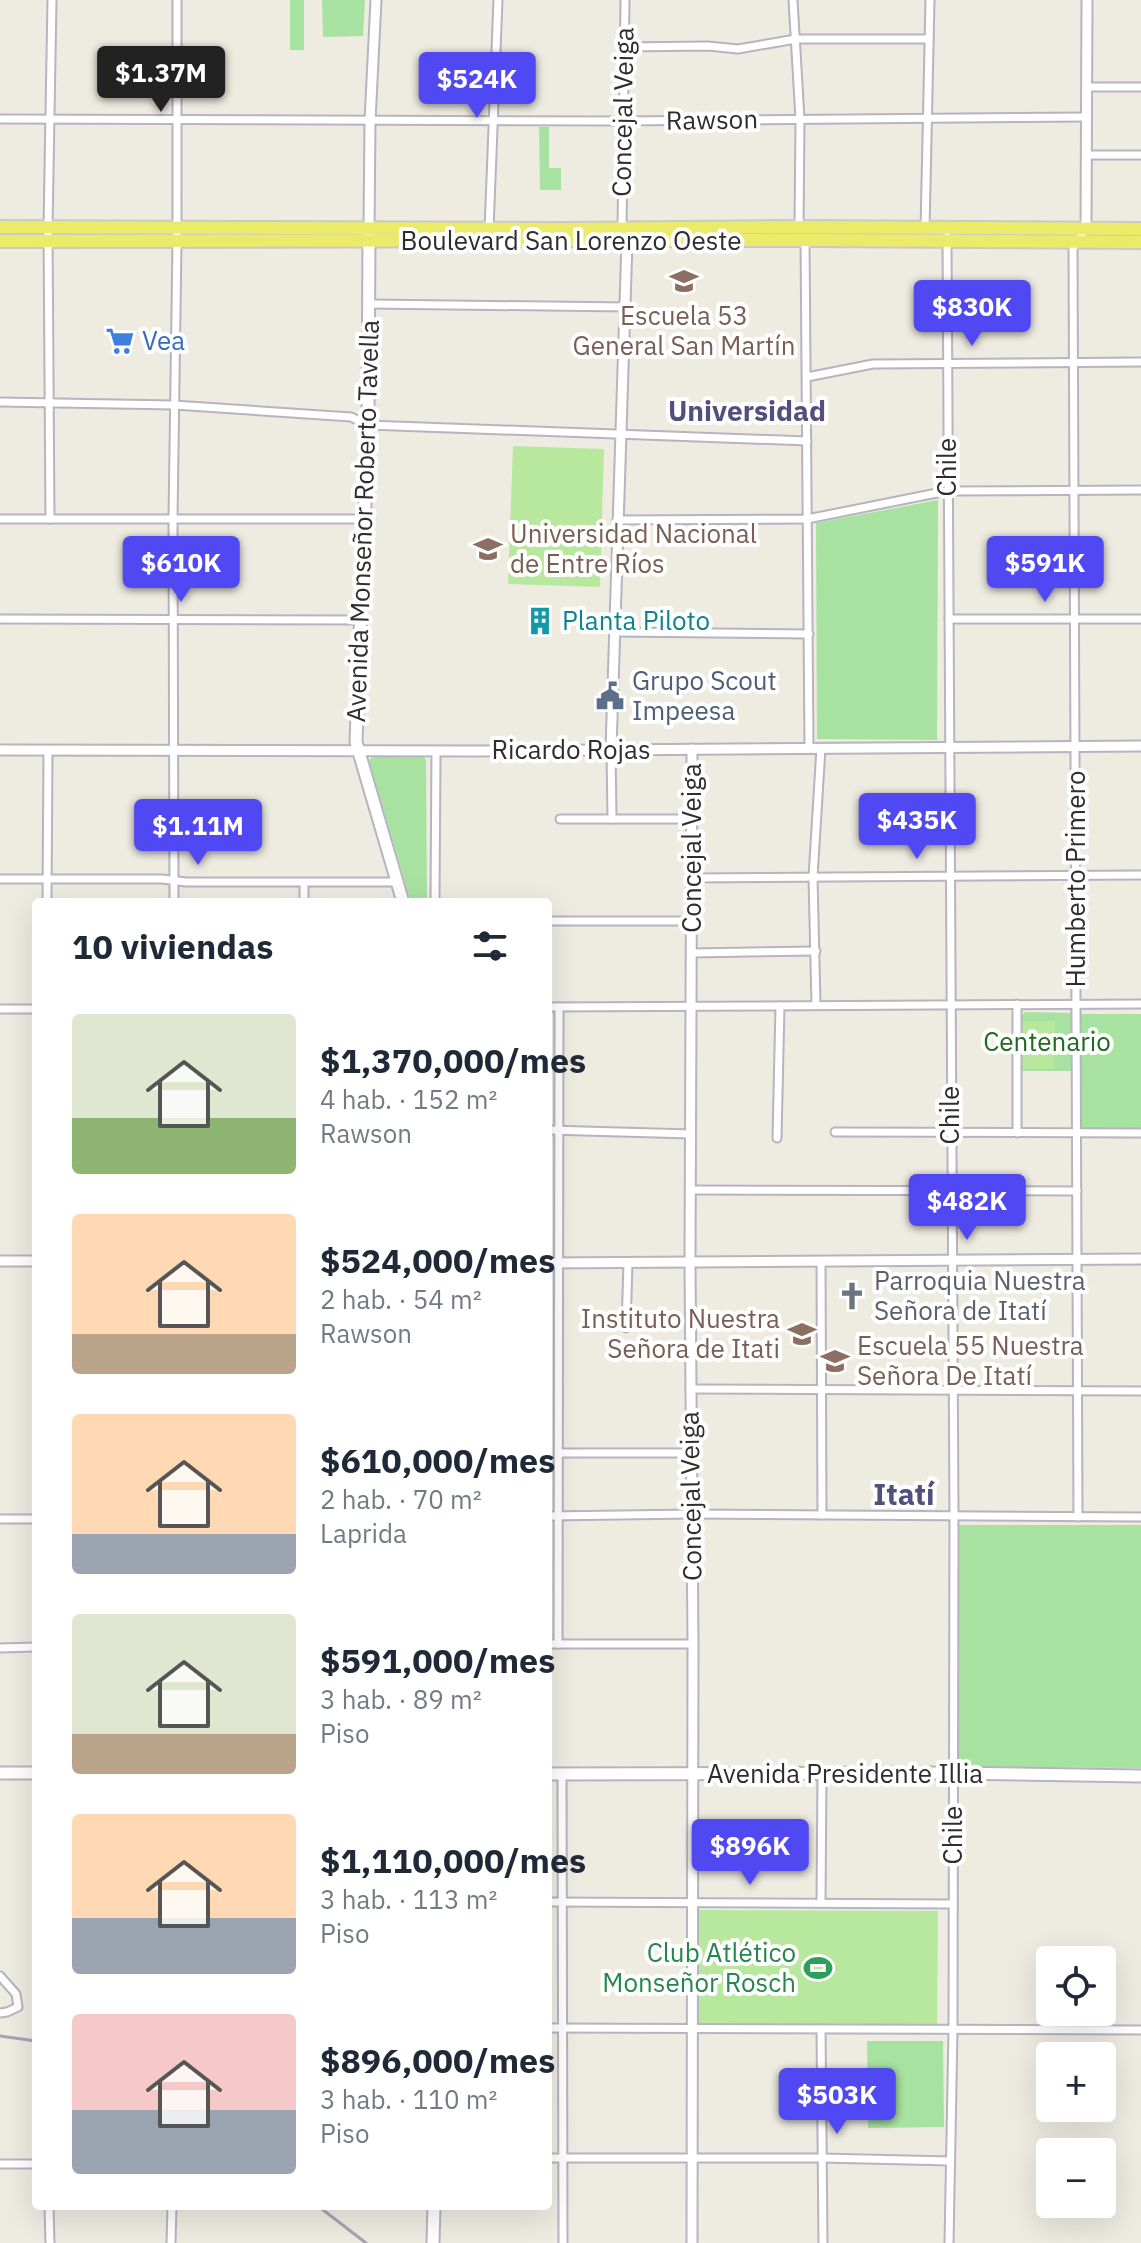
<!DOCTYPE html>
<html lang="es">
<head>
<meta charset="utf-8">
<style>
	:root { --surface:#fff; --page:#f6f6f7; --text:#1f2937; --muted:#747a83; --accent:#5049f3 }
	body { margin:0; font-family:"IBM Plex Sans",sans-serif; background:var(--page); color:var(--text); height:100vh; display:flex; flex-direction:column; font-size:30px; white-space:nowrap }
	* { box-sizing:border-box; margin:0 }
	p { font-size:26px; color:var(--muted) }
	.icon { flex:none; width:44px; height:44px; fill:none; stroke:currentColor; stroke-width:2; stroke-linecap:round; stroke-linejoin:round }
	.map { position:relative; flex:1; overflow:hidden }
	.sheet { position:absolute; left:32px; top:898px; width:520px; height:1312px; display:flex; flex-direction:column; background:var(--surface); border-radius:8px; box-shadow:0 8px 32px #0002 }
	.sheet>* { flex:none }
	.fabs { position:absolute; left:1036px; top:1946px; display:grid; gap:16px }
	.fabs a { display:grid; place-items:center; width:80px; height:80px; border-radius:8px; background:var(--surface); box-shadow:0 8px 32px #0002; font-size:40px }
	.price { position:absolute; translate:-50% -68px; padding:0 18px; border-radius:8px; background:var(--accent); color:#fff; font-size:26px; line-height:52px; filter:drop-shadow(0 2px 4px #0008) }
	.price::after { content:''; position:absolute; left:50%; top:48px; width:24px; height:18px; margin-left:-12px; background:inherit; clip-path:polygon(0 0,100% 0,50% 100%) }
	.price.on { background:#222; color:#fff }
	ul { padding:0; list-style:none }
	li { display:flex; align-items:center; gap:24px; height:200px; padding:0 40px }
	li span { display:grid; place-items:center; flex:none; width:224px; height:160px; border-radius:8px; color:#555 }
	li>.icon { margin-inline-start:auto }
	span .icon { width:96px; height:96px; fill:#fffc; stroke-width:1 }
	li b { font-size:34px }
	h2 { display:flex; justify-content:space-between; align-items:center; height:96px; padding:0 40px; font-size:34px }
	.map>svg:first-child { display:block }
</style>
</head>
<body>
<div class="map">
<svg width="1141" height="2243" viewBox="0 0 1141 2243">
	<rect width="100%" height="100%" fill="#eeebe1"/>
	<g fill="#a8e2a1">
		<rect x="290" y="0" width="14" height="50"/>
		<path d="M322 0H365L363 36 323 37Z"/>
		<path d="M539 127H549V168H561V190H540Z"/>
		<path d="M938 500 937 740 817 739 816 523Z"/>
		<path d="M423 756 426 760 427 902H411L369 760 373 757Z"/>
		<path d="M1025 1012 1072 1013 1074 1071H1020V1018Z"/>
		<rect x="1081" y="1014" width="60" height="116"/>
		<path d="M952 1525H1141V1768L951 1767Z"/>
		<path d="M867 2041H943L944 2127 868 2128Z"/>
	</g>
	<g fill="#b8e89d">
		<path d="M513 446 604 449 600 587 508 584Z"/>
		<path d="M1023 1021H1055L1054 1069H1023Z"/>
		<path d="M699 1910 938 1911 937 2026 698 2025Z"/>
	</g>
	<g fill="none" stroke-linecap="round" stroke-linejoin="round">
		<defs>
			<g id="minor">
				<path d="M793 0 800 119 799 227"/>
				<path d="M624 47 708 46 738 49 796 39H929"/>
				<path d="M1088 87H1141"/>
				<path d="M0 119 623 121 1087 117"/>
				<path d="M1087 155H1141"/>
				<path d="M622 228 625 0"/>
				<path d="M489 230 498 0"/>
				<path d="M925 230 930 0"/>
				<path d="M947 237 954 1516 953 2030 949 2243"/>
				<path d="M805 238 809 748"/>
				<path d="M370 304 626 307"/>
				<path d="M807 377 873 364 1141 362"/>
				<path d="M0 402 174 405 351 417 368 425 807 441"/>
				<path d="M0 519H365"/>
				<path d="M50 519 48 228 52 0"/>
				<path d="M617 520 807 519 947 491 1141 490"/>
				<path d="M0 619 361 620"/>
				<path d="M949 619H1141"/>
				<path d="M615 632 809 634"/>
				<path d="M611 750 612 819"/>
				<path d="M560 819H692"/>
				<path d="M692 878 1141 875"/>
				<path d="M0 879H162L186 882H397"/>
				<path d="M47 902 48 750"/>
				<path d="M174 902 173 519 177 242V0"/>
				<path d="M304 902V883"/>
				<path d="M435 902 436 751"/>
				<path d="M548 921H692"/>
				<path d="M692 953 816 951"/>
				<path d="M1017 1004V1133"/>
				<path d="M816 1005 813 877 821 748"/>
				<path d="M548 1007 1141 1004"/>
				<path d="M0 1009H36"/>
				<path d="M548 1130 691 1134"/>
				<path d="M835 1132 1141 1133"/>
				<path d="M777 1138 780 1006"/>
				<path d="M691 1190 1077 1191"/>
				<path d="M821 1261 822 1515"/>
				<path d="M626 1328 628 1263"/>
				<path d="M690 1389 1141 1391"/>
				<path d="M559 1453H692"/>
				<path d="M548 1516 692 1514 1141 1517"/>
				<path d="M1078 1517 1073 248 1086 228"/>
				<path d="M0 1519H36"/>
				<path d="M548 1644H693"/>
				<path d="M558 1644 559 1007"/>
				<path d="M0 1648 36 1647"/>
				<path d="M562 1774 563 2243"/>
				<path d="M548 1902 953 1904"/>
				<path d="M821 1903 822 1774"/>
				<path d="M0 1976 16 1994 18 2007 7 2012 0 2013"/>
				<path d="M548 2028 1141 2030"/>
				<path d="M821 2029 823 2243"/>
				<path d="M548 2158H822L950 2161"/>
				<path d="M0 2164H36"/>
				<path d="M49 2206 50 2243"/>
				<path d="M171 2243 172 2206"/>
			</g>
			<g id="tertiary">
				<path d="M1086 228 1087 0"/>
				<path d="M369 229 370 121 376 0"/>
				<path d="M0 750 479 751 1141 746"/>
				<path d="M611 750 627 241 624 234"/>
				<path d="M0 1261H36"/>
				<path d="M548 1263 1141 1259"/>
				<path d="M692 2243 693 1644 690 1263 692 749"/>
			</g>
			<g id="secondary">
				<path d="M369 233 368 425 356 742 403 902"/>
				<path d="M0 1773H36"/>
				<path d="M548 1774 953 1773 1141 1776"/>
				<path d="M433 2243 434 2206"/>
			</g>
			<g id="primary">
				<path d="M0 227 563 229 799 227 1141 229"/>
				<path d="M0 241 806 240 1141 242"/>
			</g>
		</defs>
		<use href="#minor" stroke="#b5b4c0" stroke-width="11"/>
		<use href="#tertiary" stroke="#b5b4c0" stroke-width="13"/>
		<use href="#secondary" stroke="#b5b4c0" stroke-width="15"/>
		<use href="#primary" stroke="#c9c9c9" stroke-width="16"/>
		<use href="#minor" stroke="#fff" stroke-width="7"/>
		<use href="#tertiary" stroke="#fff" stroke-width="9"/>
		<use href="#secondary" stroke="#fff" stroke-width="11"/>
		<use href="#primary" stroke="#ecea69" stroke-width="12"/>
		<g stroke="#a5a4b7" stroke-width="3">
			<path d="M0 2036 36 2041"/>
			<path d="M318 2206 366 2243"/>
		</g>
	</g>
	<defs>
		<symbol id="school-bare" viewBox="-9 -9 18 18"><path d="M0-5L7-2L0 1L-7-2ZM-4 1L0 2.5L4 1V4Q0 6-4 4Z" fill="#8d6e63" stroke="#fff" stroke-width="2.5" paint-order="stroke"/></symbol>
		<symbol id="supermarket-bare" viewBox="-9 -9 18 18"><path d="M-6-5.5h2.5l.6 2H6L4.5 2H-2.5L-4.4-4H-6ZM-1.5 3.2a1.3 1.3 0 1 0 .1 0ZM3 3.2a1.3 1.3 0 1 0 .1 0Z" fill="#3f7fe0" stroke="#fff" stroke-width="2.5" paint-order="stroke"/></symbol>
		<symbol id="university-bare" viewBox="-9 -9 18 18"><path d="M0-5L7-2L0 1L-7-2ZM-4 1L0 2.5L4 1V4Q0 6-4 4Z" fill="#8d6e63" stroke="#fff" stroke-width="2.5" paint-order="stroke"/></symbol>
		<symbol id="building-bare" viewBox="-9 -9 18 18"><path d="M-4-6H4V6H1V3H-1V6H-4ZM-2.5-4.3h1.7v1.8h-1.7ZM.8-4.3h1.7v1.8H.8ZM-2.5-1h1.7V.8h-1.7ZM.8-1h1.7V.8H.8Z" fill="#0f9aa8" stroke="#fff" stroke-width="2.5" paint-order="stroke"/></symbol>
		<symbol id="civic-bare" viewBox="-9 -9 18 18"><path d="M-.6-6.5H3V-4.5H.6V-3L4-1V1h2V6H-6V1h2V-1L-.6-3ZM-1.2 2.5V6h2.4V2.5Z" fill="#5c6f8a" stroke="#fff" stroke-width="2.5" paint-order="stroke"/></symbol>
		<symbol id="church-bare" viewBox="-9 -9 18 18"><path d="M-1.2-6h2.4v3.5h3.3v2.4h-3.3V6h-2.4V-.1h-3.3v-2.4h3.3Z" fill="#6b7280" stroke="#fff" stroke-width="2.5" paint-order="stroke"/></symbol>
		<symbol id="stadium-bare" viewBox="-9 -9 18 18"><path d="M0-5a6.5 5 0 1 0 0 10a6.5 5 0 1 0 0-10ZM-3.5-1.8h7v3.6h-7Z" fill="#2e9e5b" stroke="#fff" stroke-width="2.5" paint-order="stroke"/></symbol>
	</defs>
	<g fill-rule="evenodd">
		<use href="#school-bare" x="664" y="261" width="40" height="40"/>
		<use href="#supermarket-bare" x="100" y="321" width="40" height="40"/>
		<use href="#university-bare" x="468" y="529" width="40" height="40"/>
		<use href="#building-bare" x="520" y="601" width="40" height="40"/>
		<use href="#civic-bare" x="590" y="676" width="40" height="40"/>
		<use href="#church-bare" x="832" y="1276" width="40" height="40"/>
		<use href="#school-bare" x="782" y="1314" width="40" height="40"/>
		<use href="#school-bare" x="815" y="1341" width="40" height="40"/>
		<use href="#stadium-bare" x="798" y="1948" width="40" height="40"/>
	</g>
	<g text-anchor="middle" stroke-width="8" stroke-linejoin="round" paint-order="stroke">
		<g font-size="26" fill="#2e2e2e" stroke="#fff">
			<text transform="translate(623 112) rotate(-89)" y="9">Concejal Veiga</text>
			<text transform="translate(712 120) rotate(-1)" y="9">Rawson</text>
			<text x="571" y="250">Boulevard San Lorenzo Oeste</text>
			<text transform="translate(947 467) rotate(-90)" y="9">Chile</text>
			<text transform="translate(363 521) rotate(-88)" y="9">Avenida Monseñor Roberto Tavella</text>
			<text x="571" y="759">Ricardo Rojas</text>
			<text transform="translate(692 848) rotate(-90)" y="9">Concejal Veiga</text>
			<text transform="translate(1076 879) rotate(-90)" y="9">Humberto Primero</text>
			<text transform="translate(950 1115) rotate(-90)" y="9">Chile</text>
			<text transform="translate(691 1496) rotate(-91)" y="9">Concejal Veiga</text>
			<text x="845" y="1783">Avenida Presidente Illia</text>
			<text transform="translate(953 1835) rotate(-90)" y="9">Chile</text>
		</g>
		<g font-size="26" fill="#785e54" stroke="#fff" text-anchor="start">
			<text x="684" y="325" text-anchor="middle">Escuela 53<tspan x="684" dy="30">General San Martín</tspan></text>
			<text x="510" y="543">Universidad Nacional<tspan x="510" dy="30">de Entre Ríos</tspan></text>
			<text x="780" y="1328" text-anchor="end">Instituto Nuestra<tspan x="780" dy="30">Señora de Itati</tspan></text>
			<text x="857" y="1355">Escuela 55 Nuestra<tspan x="857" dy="30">Señora De Itatí</tspan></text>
		</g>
		<g font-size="26" fill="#366cbe" stroke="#fff" text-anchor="start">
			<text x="142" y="350">Vea</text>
		</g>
		<g font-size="26" fill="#0d838f" stroke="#fff" text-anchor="start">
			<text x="562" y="630">Planta Piloto</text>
		</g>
		<g font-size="26" fill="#4e5e75" stroke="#fff" text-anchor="start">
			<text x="632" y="690">Grupo Scout<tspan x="632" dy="30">Impeesa</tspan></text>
		</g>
		<g font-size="26" fill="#1e6a20" stroke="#fff">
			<text x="1047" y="1051">Centenario</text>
		</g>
		<g font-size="26" fill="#5b616d" stroke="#fff" text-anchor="start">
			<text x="874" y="1290">Parroquia Nuestra<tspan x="874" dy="30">Señora de Itatí</tspan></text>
		</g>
		<g font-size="26" fill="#27864d" stroke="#fff" text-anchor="end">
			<text x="796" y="1962">Club Atlético<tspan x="796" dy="30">Monseñor Rosch</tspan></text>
		</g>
		<g font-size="28" font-weight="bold" fill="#514f7d" stroke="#fff">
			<text x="747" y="421">Universidad</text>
		</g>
		<g font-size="30" font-weight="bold" fill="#514f7d" stroke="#fff">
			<text x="904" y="1505">Itatí</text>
		</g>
	</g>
</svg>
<div class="fabs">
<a><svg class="icon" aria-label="locate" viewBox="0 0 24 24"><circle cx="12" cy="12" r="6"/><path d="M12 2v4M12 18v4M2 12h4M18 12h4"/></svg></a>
<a>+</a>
<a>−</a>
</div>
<b class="price on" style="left:161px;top:114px">$1.37M</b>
<b class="price" style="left:477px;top:120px">$524K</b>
<b class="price" style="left:972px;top:348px">$830K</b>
<b class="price" style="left:181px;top:604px">$610K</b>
<b class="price" style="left:1045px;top:604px">$591K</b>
<b class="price" style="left:917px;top:861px">$435K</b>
<b class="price" style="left:198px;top:867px">$1.11M</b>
<b class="price" style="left:967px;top:1242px">$482K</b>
<b class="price" style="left:750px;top:1887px">$896K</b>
<b class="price" style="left:837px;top:2136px">$503K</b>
<section class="sheet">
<h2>10 viviendas<svg class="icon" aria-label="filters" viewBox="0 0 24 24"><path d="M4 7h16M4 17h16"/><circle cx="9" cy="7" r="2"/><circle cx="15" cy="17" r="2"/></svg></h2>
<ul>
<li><span style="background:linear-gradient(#dfe7d0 65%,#8fb573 0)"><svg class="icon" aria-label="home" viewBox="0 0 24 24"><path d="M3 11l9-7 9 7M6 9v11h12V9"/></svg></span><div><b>$1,370,000/mes</b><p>4 hab. · 152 m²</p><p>Rawson</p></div></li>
<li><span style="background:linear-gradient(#ffd9b3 75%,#b9a48a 0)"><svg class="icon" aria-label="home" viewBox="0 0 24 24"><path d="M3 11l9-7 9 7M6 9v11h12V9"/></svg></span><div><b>$524,000/mes</b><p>2 hab. · 54 m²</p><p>Rawson</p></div></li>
<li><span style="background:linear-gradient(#ffd9b3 75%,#9aa5b1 0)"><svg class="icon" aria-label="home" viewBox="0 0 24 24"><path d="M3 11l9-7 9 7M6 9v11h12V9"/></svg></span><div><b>$610,000/mes</b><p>2 hab. · 70 m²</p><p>Laprida</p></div></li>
<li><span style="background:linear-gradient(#dfe7d0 75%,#b9a48a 0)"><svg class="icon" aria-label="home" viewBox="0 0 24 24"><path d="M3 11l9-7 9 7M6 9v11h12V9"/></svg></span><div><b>$591,000/mes</b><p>3 hab. · 89 m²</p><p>Piso</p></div></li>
<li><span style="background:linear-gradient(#ffd9b3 65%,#9aa5b1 0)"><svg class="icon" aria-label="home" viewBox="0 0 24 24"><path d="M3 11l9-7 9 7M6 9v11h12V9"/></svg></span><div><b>$1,110,000/mes</b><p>3 hab. · 113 m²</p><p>Piso</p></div></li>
<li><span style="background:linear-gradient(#f6c9c9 60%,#9aa5b1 0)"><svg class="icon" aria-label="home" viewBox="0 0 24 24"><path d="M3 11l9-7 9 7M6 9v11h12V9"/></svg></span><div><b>$896,000/mes</b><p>3 hab. · 110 m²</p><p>Piso</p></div></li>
</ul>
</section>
</div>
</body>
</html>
